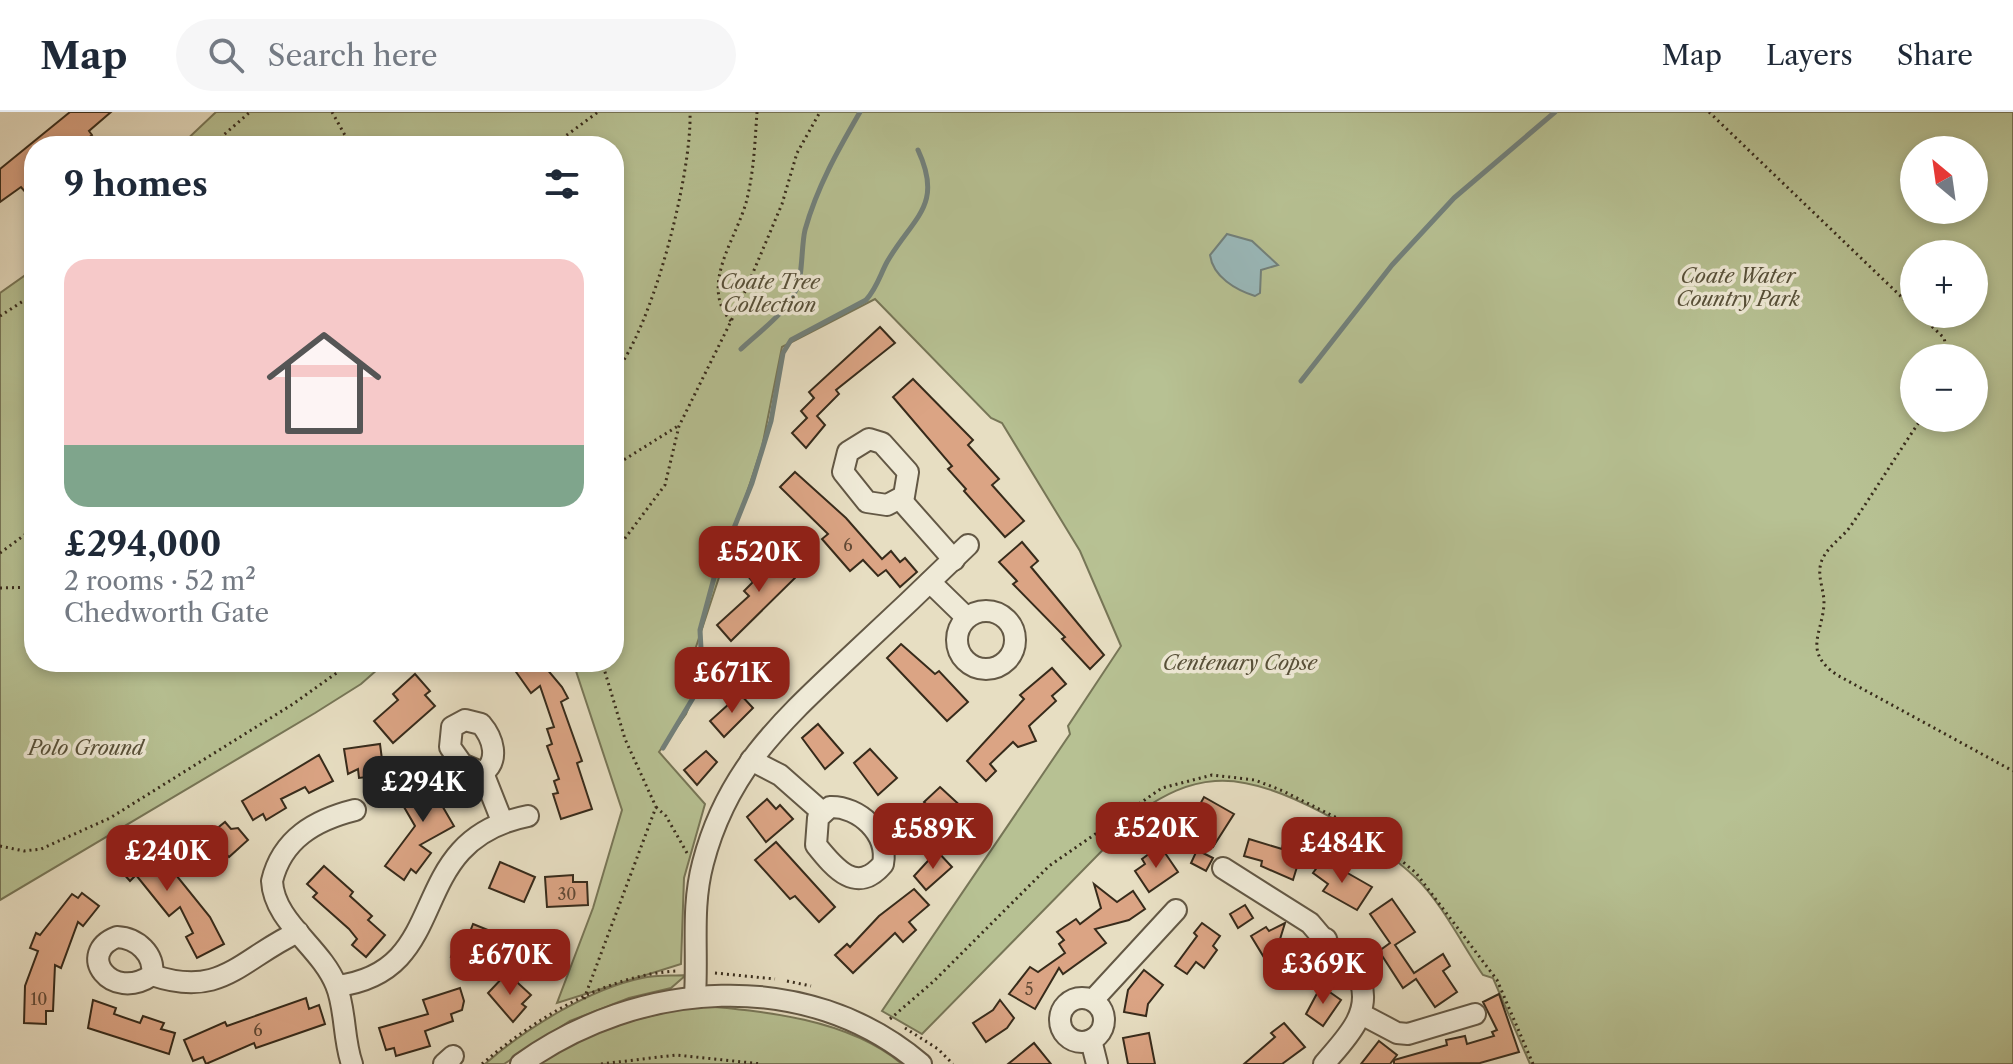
<!DOCTYPE html>
<html lang="en">
<head>
<meta charset="utf-8">
<style>
	:root { --surface:#fff; --page:#f6f6f7; --text:#1f2937; --muted:#747a83; --line:#e0e1e3; --accent:#8f2418 }
	body { margin:0; font-family:"Libre Caslon Text",serif; background:var(--page); color:var(--text); height:100vh; display:flex; flex-direction:column; font-size:30px; white-space:nowrap }
	* { box-sizing:border-box; margin:0 }
	p { font-size:26px; color:var(--muted) }
	.icon { flex:none; width:44px; height:44px; fill:none; stroke:currentColor; stroke-width:2; stroke-linecap:round; stroke-linejoin:round }
	.map { position:relative; flex:1; overflow:hidden }
	.drawer { position:absolute; left:24px; top:24px; width:600px; height:536px; display:flex; flex-direction:column; background:var(--surface); border-radius:32px; box-shadow:0 4px 12px #0003 }
	.drawer>* { flex:none }
	.needle { width:52px; rotate:331deg }
	.fabs { position:absolute; left:1900px; top:24px; display:grid; gap:16px }
	.fabs a { display:grid; place-items:center; width:88px; height:88px; border-radius:50%; background:var(--surface); box-shadow:0 4px 12px #0003; font-size:40px }
	.price { position:absolute; translate:-50% -68px; padding:0 18px; border-radius:16px; background:var(--accent); color:#fff; font-size:26px; line-height:52px; filter:drop-shadow(0 2px 4px #0008) }
	.price::after { content:''; position:absolute; left:50%; top:48px; width:24px; height:18px; margin-left:-12px; background:inherit; clip-path:polygon(0 0,100% 0,50% 100%) }
	.price.active { background:#222; color:#fff }
	ul { padding:0; list-style:none }
	li { display:grid; align-content:center; gap:16px; height:424px; padding:0 40px }
	li+li { border-top:2px solid var(--line) }
	li span { display:grid; place-items:center; height:248px; border-radius:24px; color:#555 }
	li>.icon { margin-inline-start:auto }
	span .icon { width:144px; height:144px; fill:#fffc; stroke-width:1 }
	li b { font-size:34px }
	h2 { display:flex; justify-content:space-between; align-items:center; height:96px; padding:0 40px; font-size:34px }
	header { display:flex; align-items:center; gap:48px; box-sizing:border-box; height:112px; padding:0 40px; background:var(--surface); border-bottom:2px solid var(--line) }
	header strong { font-size:38px }
	nav { display:flex; gap:44px; margin-inline-start:auto; font-size:28px }
	.search { width:560px; height:72px; background:var(--page); display:flex; align-items:center; gap:20px; box-sizing:border-box; padding:0 28px; border-radius:44px; color:var(--muted); font-size:30px }
	.map>svg:first-child { display:block }
</style>
</head>
<body>
<header>
<strong>Map</strong>
<div class="search"><svg class="icon" aria-label="search" viewBox="0 0 24 24"><circle cx="10" cy="10" r="6"/><path d="M15 15l6 6"/></svg>Search here</div>
<nav><a>Map</a><a>Layers</a><a>Share</a></nav>
</header>
<div class="map">
<svg width="2013" height="952" viewBox="0 0 2013 952">
	<rect width="100%" height="100%" fill="#e7dec2"/>
	<filter id="stains"><feTurbulence type="fractalNoise" baseFrequency=".0025" numOctaves="4"/><feColorMatrix values="0 0 0 0 .2 0 0 0 0 .09 0 0 0 0 .02 0 0 0 .5 -.17"/></filter>
	<radialGradient id="worn" r=".72"><stop offset=".6" stop-color="#630" stop-opacity="0"/><stop offset="1" stop-color="#630" stop-opacity=".3"/></radialGradient>
	<g fill="#b7c193" stroke="#777657" stroke-width="2" fill-rule="evenodd">
		<path d="M216 0H2013V952H1530L1493 866 1483 863C1463 834 1441 790 1416 766 1374 726 1275 664 1215 669 1187 671 1164 683 1142 698L922 922 882 899 1070 622 1068 614 1121 534 1080 439 1002 311 991 306 875 187 782 235 762 335 695 538 707 551 686 602 659 640 705 692 684 766 681 852 557 891 593 796 622 698 573 550H614V34H180ZM1914 38H1974V98H1914ZM1914 142H1974V202H1914ZM1914 246H1974V306H1914Z"/>
		<path d="M34 157V550H386L361 572 315 601 0 788V181Z"/>
		<path d="M686 863 671 876 629 886 570 909 504 952H485C525 917 589 877 642 866 656 863 671 864 686 863Z"/>
		<path d="M694 893C762 899 847 906 902 952H539L595 918Z"/>
	</g>
	<path fill="#9ababc" stroke="#72817c" stroke-width="2" d="M1227 122 1252 129 1278 153 1261 158 1260 181 1255 184C1236 178 1213 165 1210 143Z"/>
	<g fill="none" stroke-linecap="round" stroke-linejoin="round">
		<g stroke="#72817c" stroke-width="5">
			<path d="M741 237C759 220 785 202 796 178 803 165 801 135 805 118 817 75 838 38 860 0"/>
			<path d="M1301 269 1392 153 1454 86 1555 0"/>
			<path d="M663 636 696 581 702 556 700 518 714 466 752 371 771 309 783 241 791 228 866 188C877 176 880 163 887 150 913 105 944 94 918 38"/>
		</g>
	</g>
	<g fill="#dba484" stroke="#372b1b" stroke-width="2">
		<path d="M70 0H111L89 19 92 23 78 34H34V75L26 81 21 75 0 90V57Z"/>
		<path d="M880 215 895 231 836 278 839 282 817 304 825 313 806 336 792 321 807 306 801 299 814 286 809 280Z"/>
		<path d="M913 267 973 328 968 333 999 367 992 373 1024 409 1005 425 964 379 966 377 948 357 952 354 893 285Z"/>
		<path d="M795 360 846 406 882 447 891 439 900 450 905 446 917 460 900 475 886 458 878 464 863 448 850 459 822 427 828 422 780 375Z"/>
		<path d="M1022 430 1038 449 1031 455 1104 543 1090 557 1062 527 1065 525 1013 472 1017 469 999 450Z"/>
		<path d="M783 444 799 462 731 529 717 513 749 484 744 479 753 470 747 463 767 446 773 453Z"/>
		<path d="M901 532 935 562 939 559 968 590 947 609 887 546Z"/>
		<path d="M509 550H541L562 575 568 586 561 590 582 649 577 651 592 697 561 707 553 682 558 681 554 669 559 667 547 634 552 632 547 617 554 615 540 574 531 581Z"/>
		<path d="M1052 556 1066 572 1052 584 1056 589 1029 614 1036 629 1018 635 1013 630 990 652 996 659 986 669 967 649 1024 587 1020 583Z"/>
		<path d="M415 562 430 579 425 583 435 594 393 631 374 609 398 588 393 582Z"/>
		<path d="M740 582 753 596 724 625 710 609Z"/>
		<path d="M818 612 843 641 825 657 802 626Z"/>
		<path d="M380 632 384 663 359 666 358 657 348 662 344 637Z"/>
		<path d="M870 637 897 666 878 683 854 651Z"/>
		<path d="M706 639 717 650 697 673 684 658Z"/>
		<path d="M319 643 333 669 309 681 305 675 281 687 286 696 266 708 263 702 253 708 242 689Z"/>
		<path d="M449 659 460 678 440 690 454 714 420 733 431 741 416 761 411 757 404 768 385 754 415 714 400 688Z"/>
		<path d="M940 675 991 722 973 739 938 698 935 701 924 690Z"/>
		<path d="M1204 685 1234 702 1213 735 1193 724 1201 709 1193 705Z"/>
		<path d="M767 687 776 697 780 693 793 707 766 730 747 705Z"/>
		<path d="M225 710 231 717 238 716 248 728 229 745 225 741 216 748 200 730Z"/>
		<path d="M128 719 163 758 168 753 210 805 224 832 197 846 186 825 193 821 180 795 169 804 136 763 130 769 113 750 119 744 111 735Z"/>
		<path d="M1249 727 1282 737 1284 727 1304 732 1293 768 1261 754 1262 749 1244 744Z"/>
		<path d="M776 730 835 795 819 810 795 784 790 787 755 748Z"/>
		<path d="M1157 736 1160 741 1163 738 1178 760 1149 780 1135 759 1145 752 1142 747Z"/>
		<path d="M1197 738 1213 746 1206 759 1191 751Z"/>
		<path d="M937 739 952 755 926 778 914 764Z"/>
		<path d="M1323 747 1372 775 1357 798 1323 779 1328 772 1313 761Z"/>
		<path d="M500 750 535 765 524 790 489 776Z"/>
		<path d="M324 754 353 780 350 784 372 804 368 808 385 823 366 845 352 833 357 827 349 817 313 785 317 781 307 772Z"/>
		<path d="M573 763V770H587L588 793 547 795 545 765Z"/>
		<path d="M1094 772 1117 790 1133 779 1145 797 1129 808 1095 817 1106 831 1063 862 1059 856 1035 897 1009 882 1030 855 1038 860 1065 841 1059 832 1064 828 1057 820 1076 807 1080 812 1101 796Z"/>
		<path d="M914 777 929 793 909 810 916 818 903 830 895 821 853 861 835 843 847 832 850 835 879 804Z"/>
		<path d="M82 781 99 794 83 814 78 810 61 856 55 853 53 899H46V912L24 911 25 874 38 839 30 836 36 821 40 823 72 782 78 786Z"/>
		<path d="M1392 787 1415 820 1395 833 1414 861 1443 842 1450 854 1443 859 1457 880 1435 895 1416 867 1403 876 1379 839 1390 831 1370 802Z"/>
		<path d="M1245 793 1253 806 1238 816 1230 802Z"/>
		<path d="M1202 811 1220 824 1213 834 1217 838 1204 856 1196 850 1187 862 1175 854 1197 824 1194 821Z"/>
		<path d="M1285 811 1276 840 1265 847 1251 824 1266 815 1269 819Z"/>
		<path d="M473 812 493 820 484 843 471 838 466 851 451 845 460 822 468 825Z"/>
		<path d="M1144 858 1163 873 1148 892 1146 904 1124 900 1128 878Z"/>
		<path d="M507 861 531 883 522 892 526 895 513 910 488 881Z"/>
		<path d="M1321 874 1341 888 1323 914 1306 902Z"/>
		<path d="M460 876 464 889 462 898 451 902 453 909 425 919 430 934 396 944 394 936 386 938 379 916 428 902 423 888Z"/>
		<path d="M1499 882 1519 940 1480 951 1394 952V948L1447 933 1446 928 1465 924 1467 932 1494 924 1492 920 1497 918 1483 890Z"/>
		<path d="M306 886 309 897 319 893 325 912 256 936 254 931 206 952 203 945 193 949 184 928 225 910 227 914Z"/>
		<path d="M93 888 116 896 114 902 140 911 143 904 164 911 161 917 175 921 169 942 88 916Z"/>
		<path d="M1000 888 1014 906 1007 916 986 930 973 911 993 898Z"/>
		<path d="M1284 911 1305 935 1282 952H1244L1275 925 1271 921Z"/>
		<path d="M1149 921 1155 952H1128L1123 926Z"/>
		<path d="M1379 929 1397 943 1390 952H1361Z"/>
		<path d="M1034 931 1051 952H1008Z"/>
	</g>
	<g fill="none" stroke-linecap="round" stroke-linejoin="round">
		<defs>
			<g id="minor">
				<path d="M869 327 882 331 908 360 904 384 887 393 867 390 843 360 848 340Z"/>
				<path d="M900 387 954 448"/>
				<path d="M930 470 966 505"/>
				<circle cx="986" cy="528" r="29"/>
				<path d="M465 608 481 612C493 626 500 648 483 661L462 652 450 635 452 615Z"/>
				<path d="M751 648 780 663 822 700"/>
				<path d="M483 661 502 709"/>
				<path d="M830 695C859 694 889 722 883 752 857 783 835 757 816 733L818 706Z"/>
				<path d="M1223 756 1310 811 1361 871C1371 904 1343 929 1324 952"/>
				<path d="M117 825C137 826 155 842 152 863 111 891 75 841 117 825Z"/>
				<path d="M1310 842 1326 827"/>
				<path d="M152 863C222 887 240 847 298 820"/>
				<path d="M337 874C457 859 400 729 528 704"/>
				<path d="M695 884C698 838 691 796 703 751 727 658 782 609 849 546 889 509 929 471 968 433"/>
				<circle cx="1082" cy="908" r="22"/>
				<path d="M1093 888 1176 798"/>
				<path d="M1361 902 1397 921 1408 922 1475 902"/>
				<path d="M1091 928 1097 952"/>
				<path d="M352 952C343 927 346 897 336 873 321 835 274 810 272 769 282 727 315 708 355 698"/>
				<path d="M444 952 453 944"/>
				<path d="M521 952C638 868 806 854 921 952"/>
			</g>
		</defs>
		<use href="#minor" stroke="#635845" stroke-width="24"/>
		<g stroke="#372b1b" stroke-width="3" stroke-dasharray="2 4" stroke-linecap="butt">
			<path d="M332 0 351 34"/>
			<path d="M1709 0 1914 197"/>
			<path d="M211 34 250 0"/>
			<path d="M552 34 598 0"/>
			<path d="M1919 202 1944 226 1949 246"/>
			<path d="M0 204 34 182"/>
			<path d="M731 209C698 173 738 125 747 87 754 58 755 29 757 0"/>
			<path d="M614 262C653 215 692 62 690 0"/>
			<path d="M1922 306C1897 342 1875 379 1850 415 1841 427 1828 434 1822 448 1816 463 1824 476 1824 491 1823 521 1802 539 1837 563L2013 659"/>
			<path d="M614 354 678 314"/>
			<path d="M0 441 34 416"/>
			<path d="M614 441 665 373 679 314 741 189 782 92 797 41 820 0"/>
			<path d="M0 476 34 475"/>
			<path d="M656 695 666 704 687 741"/>
			<path d="M0 734 24 739 41 737 110 706 293 592 352 550"/>
			<path d="M715 861 775 867"/>
			<path d="M787 869 811 874"/>
			<path d="M584 887 656 695 625 627 602 550"/>
			<path d="M890 907 934 869 1049 754 1162 676 1212 663 1255 668 1283 679 1371 723 1416 761 1497 868 1533 952"/>
			<path d="M905 916 938 937 953 952"/>
			<path d="M482 952C534 907 606 863 676 859"/>
			<path d="M601 952 676 943 762 952"/>
		</g>
		<use href="#minor" stroke="#efead7" stroke-width="20"/>
	</g>
	<g text-anchor="middle" stroke-width="7" stroke-linejoin="round" paint-order="stroke">
		<g font-size="16" fill="#604935">
			<text x="848" y="439">6</text>
			<text x="567" y="788">30</text>
			<text x="1029" y="883">5</text>
			<text x="39" y="893">10</text>
			<text x="258" y="924">6</text>
		</g>
		<g font-size="20" font-style="italic" fill="#575039" stroke="#efead7">
			<text x="1738" y="171">Coate Water<tspan x="1738" dy="23">Country Park</tspan></text>
			<text x="770" y="177">Coate Tree<tspan x="770" dy="23">Collection</tspan></text>
			<text x="1240" y="558">Centenary Copse</text>
			<text x="86" y="643">Polo Ground</text>
		</g>
	</g>
	<rect width="100%" height="100%" filter="url(#stains)"/>
	<rect width="100%" height="100%" fill="url(#worn)"/>
</svg>
<div class="fabs">
<a><svg class="needle" viewBox="-14 -14 28 28"><path d="M0-13l5 13h-10z" fill="#e53935"/><path d="M0 13l5-13h-10z" fill="#747a83"/></svg></a>
<a>+</a>
<a>−</a>
</div>
<b class="price" style="left:759px;top:482px">£520K</b>
<b class="price" style="left:732px;top:603px">£671K</b>
<b class="price active" style="left:423px;top:712px">£294K</b>
<b class="price" style="left:1156px;top:758px">£520K</b>
<b class="price" style="left:933px;top:759px">£589K</b>
<b class="price" style="left:1342px;top:773px">£484K</b>
<b class="price" style="left:167px;top:781px">£240K</b>
<b class="price" style="left:510px;top:885px">£670K</b>
<b class="price" style="left:1323px;top:894px">£369K</b>
<section class="drawer">
<h2>9 homes<svg class="icon" aria-label="filters" viewBox="0 0 24 24"><path d="M4 7h16M4 17h16"/><circle cx="9" cy="7" r="2"/><circle cx="15" cy="17" r="2"/></svg></h2>
<ul>
<li><span style="background:linear-gradient(#f6c9c9 75%,#7fa58c 0)"><svg class="icon" aria-label="home" viewBox="0 0 24 24"><path d="M3 11l9-7 9 7M6 9v11h12V9"/></svg></span><div><b>£294,000</b><p>2 rooms · 52 m²</p><p>Chedworth Gate</p></div></li>
</ul>
</section>
</div>
</body>
</html>
